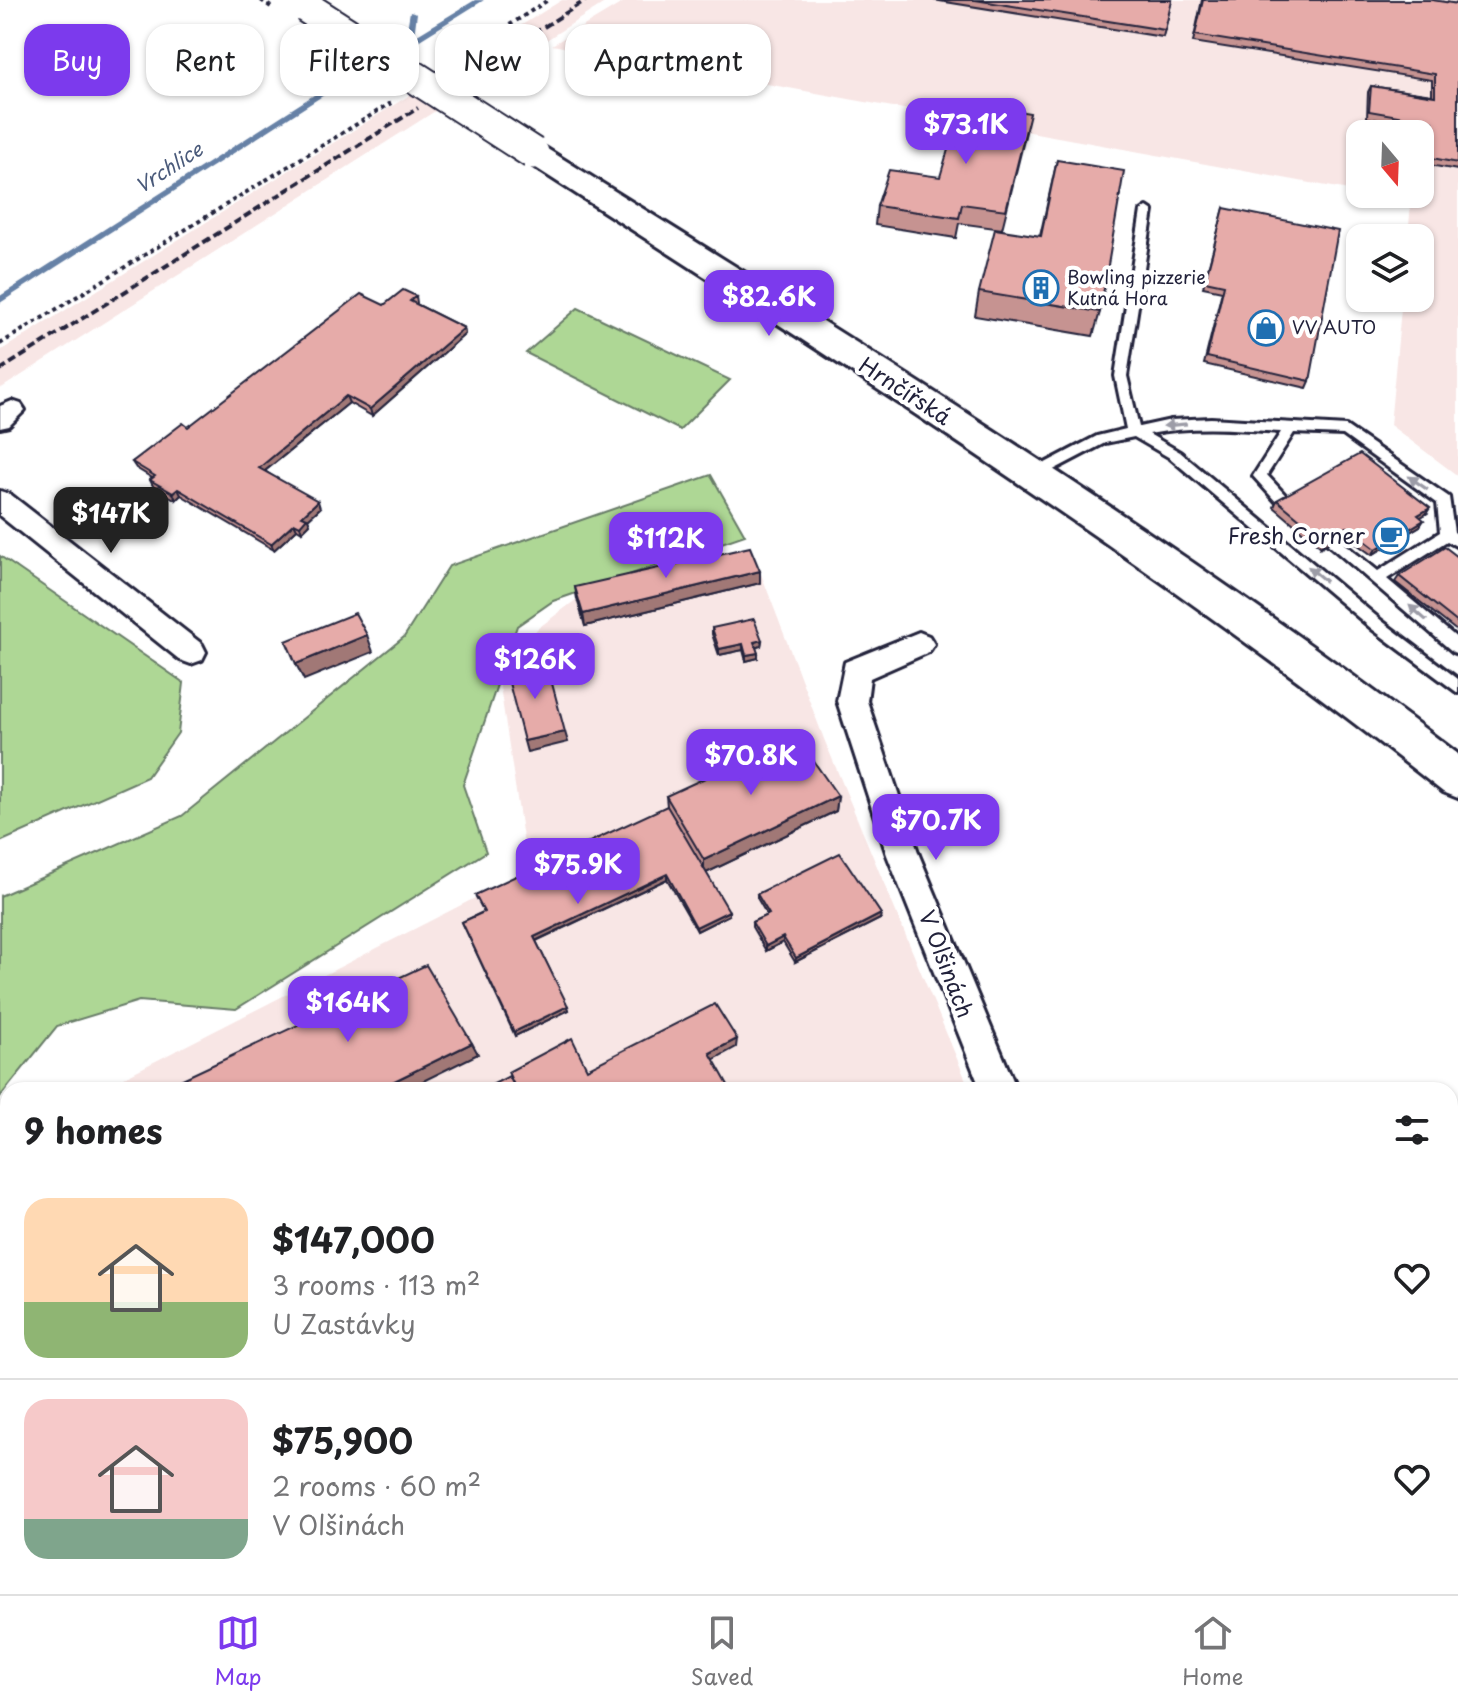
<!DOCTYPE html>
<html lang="en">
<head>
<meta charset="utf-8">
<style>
	:root { --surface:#fff; --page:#f6f6f6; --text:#202124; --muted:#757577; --line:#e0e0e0; --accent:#7c3aed }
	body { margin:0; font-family:"Playpen Sans",sans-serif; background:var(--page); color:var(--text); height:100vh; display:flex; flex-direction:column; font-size:30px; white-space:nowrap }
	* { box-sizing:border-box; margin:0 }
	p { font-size:26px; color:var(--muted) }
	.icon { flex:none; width:44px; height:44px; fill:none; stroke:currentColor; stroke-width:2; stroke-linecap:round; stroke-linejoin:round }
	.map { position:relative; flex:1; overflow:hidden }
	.side { position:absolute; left:0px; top:1082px; width:1458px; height:512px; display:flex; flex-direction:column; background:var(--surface); border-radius:24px 24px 0 0; box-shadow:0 2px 6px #0004 }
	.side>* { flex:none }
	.guide { position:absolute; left:24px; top:24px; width:800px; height:72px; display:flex; gap:16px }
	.needle { width:52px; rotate:161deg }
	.controls { position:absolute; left:1346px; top:120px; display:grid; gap:16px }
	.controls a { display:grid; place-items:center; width:88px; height:88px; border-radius:16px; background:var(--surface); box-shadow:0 2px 6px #0004; font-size:40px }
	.price { position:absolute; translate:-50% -68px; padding:0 18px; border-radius:16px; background:var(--accent); color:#fff; font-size:26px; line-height:52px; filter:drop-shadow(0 2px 4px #0008) }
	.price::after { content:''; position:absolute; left:50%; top:48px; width:24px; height:18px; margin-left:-12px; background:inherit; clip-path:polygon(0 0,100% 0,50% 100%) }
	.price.active { background:#222; color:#fff }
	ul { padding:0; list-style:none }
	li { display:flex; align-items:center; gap:24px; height:200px; padding:0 24px }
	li+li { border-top:2px solid var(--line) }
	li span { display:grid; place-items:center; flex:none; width:224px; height:160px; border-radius:24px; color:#555 }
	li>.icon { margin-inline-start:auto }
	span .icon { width:96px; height:96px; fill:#fffc; stroke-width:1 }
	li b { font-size:34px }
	h2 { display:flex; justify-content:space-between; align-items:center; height:96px; padding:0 24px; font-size:34px }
	.tag { padding:0 28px; border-radius:24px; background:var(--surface); box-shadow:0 2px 6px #0004; font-size:28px; line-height:72px }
	.tag.active { background:var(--accent); color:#fff }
	.menu { display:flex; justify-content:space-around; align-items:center; height:112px; border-top:2px solid var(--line); background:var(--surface); font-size:22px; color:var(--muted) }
	.menu a { display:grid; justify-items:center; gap:4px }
	.menu .active { color:var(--accent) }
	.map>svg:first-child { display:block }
</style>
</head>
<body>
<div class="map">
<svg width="1458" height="1594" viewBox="0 0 1458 1594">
	<rect width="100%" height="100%" fill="#fff"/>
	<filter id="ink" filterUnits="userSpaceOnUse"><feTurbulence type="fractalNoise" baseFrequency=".0125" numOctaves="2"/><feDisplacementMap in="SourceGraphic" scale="16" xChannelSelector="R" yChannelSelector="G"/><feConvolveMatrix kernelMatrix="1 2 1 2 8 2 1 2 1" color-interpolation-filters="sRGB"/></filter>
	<g filter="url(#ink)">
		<g fill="#f8e6e5">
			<path d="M562 0H609L0 389V351Z"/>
			<path d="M627 0H1458V476L1390 425 1402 298H1420V238H1408L1411 202 1369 194H1420V134H1360V192L552 45Z"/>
			<path d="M755 558 824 739 970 1090H99L528 871 499 680 537 629 577 599Z"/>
			<path d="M241 1586H563L551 1594H243Z"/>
		</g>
		<g fill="#aed795" stroke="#687c68" stroke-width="2">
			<path d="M578 308 730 380 680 430 526 353Z"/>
			<path d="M711 475 745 535 553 601 517 626 463 785 486 852 236 1009 139 1001 57 1026 0 1097V896L182 816 404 637 449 566Z"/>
			<path d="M0 556 184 683 178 733 147 777 0 842Z"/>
			<path d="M0 1131 8 1147V1586H198L201 1594H0Z"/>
			<path d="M1458 1269V1594H800L811 1586H1450V1272Z"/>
		</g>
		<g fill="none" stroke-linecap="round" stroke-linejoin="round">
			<g fill="#6681a6" fill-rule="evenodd">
				<path d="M475 0H484L410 46 403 44 405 42 410 11 417 13 414 37Z"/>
				<path d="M356 68 363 70 0 303V296Z"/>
			</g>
			<defs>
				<path id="lane" d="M1147 207 1153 211 1127 376 1139 427 1171 420 1211 418 1346 426 1449 497 1454 532 1458 535V547L1447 541 1387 579 1458 639V654L1453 652 1324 541 1326 537H1336L1378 571 1440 532 1437 503 1343 435 1294 433 1267 475 1291 501 1284 506 1279 505 1253 476 1281 432C1236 429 1193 425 1149 434L1180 452 1382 621 1458 679V693L1372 629 1170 458 1134 437 1105 443 1040 477H1030V471L1097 436 1126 429 1115 376 1141 211Z"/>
				<g id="street">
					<path d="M12 401 21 404 25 410 9 426 0 428V406Z"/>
					<path d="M0 491 10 494 202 644 206 652 202 660 191 664 180 660 0 516Z"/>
					<path d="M919 632 929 636 934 644 929 652 870 678 867 701 919 855 1017 1090H981L887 855 837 701 845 662Z"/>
					<path d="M1458 1180V1218L1450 1220V1182Z"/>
					<path d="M684 1586H736L733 1594H681Z"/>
				</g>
				<path id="secondary" d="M533 144 544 147C854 341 1167 531 1458 754V798L1443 792C1150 560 836 361 522 159L518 153 522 147Z"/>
			</defs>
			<use href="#lane" stroke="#22223b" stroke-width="6"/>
			<use href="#street" stroke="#22223b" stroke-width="6"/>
			<use href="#secondary" stroke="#22223b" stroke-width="6"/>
			<g stroke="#22223b" stroke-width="4" stroke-dasharray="4 4" stroke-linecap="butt">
				<path d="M261 0 271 7"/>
				<path d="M456 60 548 0"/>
				<path d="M0 344 391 103"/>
			</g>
			<path stroke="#22223b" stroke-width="6" stroke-dasharray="7 7" stroke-linecap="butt" d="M837 1594 840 1586"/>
			<use href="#lane" fill="#fff" fill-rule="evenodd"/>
			<use href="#street" fill="#fff" fill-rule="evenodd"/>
			<use href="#secondary" fill="#fff" fill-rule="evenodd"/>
			<g stroke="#22223b" stroke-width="4" stroke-dasharray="8 4" stroke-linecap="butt">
				<path d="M463 79 586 0"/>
				<path d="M0 370 418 108"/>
			</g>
			<defs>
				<path id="secondary-bridge" d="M306 7 533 153"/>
			</defs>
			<use href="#secondary-bridge" stroke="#22223b" stroke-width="35" stroke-linecap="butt"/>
			<use href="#secondary-bridge" stroke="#fff" stroke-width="31"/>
		</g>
		<g fill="#c69391" stroke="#22223b" stroke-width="2">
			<path d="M933 0H1172L1163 37Z"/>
			<path d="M1202 0H1432L1458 4V170L1429 165 1430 129 1367 118 1368 92 1371 86 1432 95V80L1193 42Z"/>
			<path d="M1026 132 1002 229 959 223 956 238 875 225 877 206 940 177Z"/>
			<path d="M1057 160 1100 312 1093 336 975 316 979 292 1040 236Z"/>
			<path d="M1224 208 1310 381 1307 388 1204 364 1222 291 1203 287Z"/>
			<path d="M416 296 417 303 416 304 464 328 465 334 372 416 349 403 265 471 320 508 308 519 310 524 302 532 297 529 274 550 181 495 176 500 153 486 150 480 152 478 136 468 132 462 188 427Z"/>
			<path d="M1277 500 1426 514 1420 517V526L1372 555 1343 534 1321 547 1274 507Z"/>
			<path d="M1458 557V632L1395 582 1399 576Z"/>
			<path d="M760 583 585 626 577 599 575 587Z"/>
			<path d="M712 628 762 640 761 646 756 647 758 658 746 661 743 650 719 655 712 634Z"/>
			<path d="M666 796H838L836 811 706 873 729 915 697 931 667 879 536 941 569 1010 515 1036 462 922 483 912 667 806Z"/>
			<path d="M757 894 880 919 795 962 783 942 766 951 752 927V922L767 915 757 898Z"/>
		</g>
		<g fill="#a17876" stroke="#22223b" stroke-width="2">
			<path d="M464 328 465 334 372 416 370 409Z"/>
			<path d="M346 396 349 403 261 474 259 468Z"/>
			<path d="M178 489 181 495 176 500 173 493Z"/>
			<path d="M318 501 320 508 308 519 310 524 302 532 300 526 302 516Z"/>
			<path d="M1430 508 1426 514 1414 521 1418 515Z"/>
			<path d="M1424 520 1420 526 1372 555 1376 549Z"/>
			<path d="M294 523 297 529 274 550 271 544Z"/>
			<path d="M1347 527 1343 534 1321 547 1325 540Z"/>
			<path d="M760 571V583L585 626 583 614Z"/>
			<path d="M367 635 373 652 304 680 296 664Z"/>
			<path d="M762 640 761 646 754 648V642Z"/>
			<path d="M743 644V650L719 655V649Z"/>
			<path d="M758 653V658L746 661V655Z"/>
			<path d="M565 732 568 742 527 752 524 741Z"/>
			<path d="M838 796 836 811 704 874V860Z"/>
			<path d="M667 874V879L535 941 534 937Z"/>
			<path d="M729 911V915L697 931 696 927Z"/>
			<path d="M881 914 880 919 795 962 796 958Z"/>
			<path d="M783 937V942L766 951V946Z"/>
			<path d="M568 1006 569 1010 515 1036 514 1032Z"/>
			<path d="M737 1039 736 1047 711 1061 710 1053Z"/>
			<path d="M472 1043 478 1054 405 1090H376Z"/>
			<path d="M321 1586H329L332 1594H324Z"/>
		</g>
		<g fill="#e6aba9" stroke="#22223b" stroke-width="2">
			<path d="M975 0H1172L1165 30Z"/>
			<path d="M1203 0H1432L1458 4V163L1432 158 1433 122 1369 111 1371 86 1435 96V74L1195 35Z"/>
			<path d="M962 102 1030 113 1006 210 962 204 959 218 877 206 889 170 940 177Z"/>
			<path d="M1057 160 1124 171 1100 312 979 292 995 229 1041 236Z"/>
			<path d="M1224 208 1338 231 1310 381 1207 357 1224 285 1205 281Z"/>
			<path d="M403 290 416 296 410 301 464 328 370 409 346 396 259 468 318 501 302 516 307 518 300 526 294 523 271 544 178 489 173 493 150 480 155 476 132 462 183 423 188 427 361 294 384 305Z"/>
			<path d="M1360 454 1430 508 1418 515 1424 520 1376 549 1347 527 1325 540 1277 500Z"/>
			<path d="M750 547 760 571 583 614 575 587Z"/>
			<path d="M1445 547 1458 557V623L1399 576Z"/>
			<path d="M355 613 367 635 296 664 286 641Z"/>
			<path d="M754 619 762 640 754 642 758 653 746 655 743 644 719 649 712 628Z"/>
			<path d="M546 661 565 732 524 741 506 671Z"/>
			<path d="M796 736 838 796 704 860 666 796Z"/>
			<path d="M667 806 729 911 696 927 667 874 534 937 568 1006 514 1032 462 922 484 912 475 895Z"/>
			<path d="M840 853 881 914 796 958 783 937 766 946 752 922 769 914 757 894Z"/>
			<path d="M426 965 472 1043 376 1090H159Z"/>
			<path d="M715 1004 737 1039 710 1053 728 1085 720 1090H516L508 1072 572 1038 587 1069Z"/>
			<path d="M509 1076 516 1090H482Z"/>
			<path d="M301 1586H321L324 1594H289Z"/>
		</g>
		<defs><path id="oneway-solid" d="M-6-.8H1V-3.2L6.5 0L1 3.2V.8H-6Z" transform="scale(2)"/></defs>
		<g fill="#9c9ca7">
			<use href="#oneway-solid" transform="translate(1175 425) rotate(175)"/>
			<use href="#oneway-solid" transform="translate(1418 483) rotate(-145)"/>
			<use href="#oneway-solid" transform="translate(1317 574) rotate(-140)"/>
			<use href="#oneway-solid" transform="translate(1418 613) rotate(-139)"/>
		</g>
	</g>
	<defs>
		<symbol id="building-ring" viewBox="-11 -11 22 22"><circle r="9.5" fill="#fff" stroke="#1f6fb2" stroke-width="1.5"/><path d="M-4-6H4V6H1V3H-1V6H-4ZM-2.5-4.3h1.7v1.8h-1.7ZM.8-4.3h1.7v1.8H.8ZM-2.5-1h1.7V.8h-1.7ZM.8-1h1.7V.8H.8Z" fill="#1f6fb2"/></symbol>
		<symbol id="shop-ring" viewBox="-11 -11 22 22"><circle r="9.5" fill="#fff" stroke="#1f6fb2" stroke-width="1.5"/><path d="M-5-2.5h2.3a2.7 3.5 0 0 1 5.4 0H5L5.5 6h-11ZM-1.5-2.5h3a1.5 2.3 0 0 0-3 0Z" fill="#1f6fb2"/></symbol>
		<symbol id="cafe-ring" viewBox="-11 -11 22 22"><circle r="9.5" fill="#fff" stroke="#1f6fb2" stroke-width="1.5"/><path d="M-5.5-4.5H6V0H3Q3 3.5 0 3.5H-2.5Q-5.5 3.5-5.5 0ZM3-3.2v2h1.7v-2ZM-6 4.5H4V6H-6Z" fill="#1f6fb2"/></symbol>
	</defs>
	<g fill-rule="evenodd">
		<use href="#building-ring" x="1021" y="268" width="40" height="40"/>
		<use href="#shop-ring" x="1246" y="308" width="40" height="40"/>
		<use href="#cafe-ring" x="1371" y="516" width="40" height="40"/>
	</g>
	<g text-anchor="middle" stroke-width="8" stroke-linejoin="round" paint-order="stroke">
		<g font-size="18" fill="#22223b" stroke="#fff" text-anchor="start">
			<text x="1067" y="284">Bowling pizzerie<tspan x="1067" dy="21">Kutná Hora</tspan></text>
			<text x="1292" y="334">VV AUTO</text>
		</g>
		<g font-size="20" font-style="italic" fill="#4a5a7a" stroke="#fff">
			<text transform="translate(169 168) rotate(-33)" y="7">Vrchlice</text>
		</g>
		<g font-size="22" fill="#22223b" stroke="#fff">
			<text transform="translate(905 391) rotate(33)" y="8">Hrnčířská</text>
			<text transform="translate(946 964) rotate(69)" y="8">V Olšinách</text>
		</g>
		<g font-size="22" fill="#22223b" stroke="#fff" text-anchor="end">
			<text x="1365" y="544">Fresh Corner</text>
		</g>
	</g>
</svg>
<div class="controls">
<a><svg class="needle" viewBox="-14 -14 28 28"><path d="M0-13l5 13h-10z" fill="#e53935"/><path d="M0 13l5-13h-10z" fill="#757577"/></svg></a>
<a><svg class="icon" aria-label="layers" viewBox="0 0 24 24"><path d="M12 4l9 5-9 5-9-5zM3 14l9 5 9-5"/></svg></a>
</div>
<b class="price" style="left:966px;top:166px">$73.1K</b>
<b class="price" style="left:769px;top:338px">$82.6K</b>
<b class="price active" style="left:111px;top:555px">$147K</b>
<b class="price" style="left:666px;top:580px">$112K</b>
<b class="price" style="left:535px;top:701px">$126K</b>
<b class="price" style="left:751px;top:797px">$70.8K</b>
<b class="price" style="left:936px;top:862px">$70.7K</b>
<b class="price" style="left:578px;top:906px">$75.9K</b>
<b class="price" style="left:348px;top:1044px">$164K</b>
<div class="guide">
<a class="tag active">Buy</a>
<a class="tag">Rent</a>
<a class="tag">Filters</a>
<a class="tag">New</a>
<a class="tag">Apartment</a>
</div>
<section class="side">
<h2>9 homes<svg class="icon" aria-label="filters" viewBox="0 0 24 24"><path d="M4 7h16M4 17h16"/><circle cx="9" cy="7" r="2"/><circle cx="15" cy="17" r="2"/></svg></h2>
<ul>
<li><span style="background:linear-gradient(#ffd9b3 65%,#8fb573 0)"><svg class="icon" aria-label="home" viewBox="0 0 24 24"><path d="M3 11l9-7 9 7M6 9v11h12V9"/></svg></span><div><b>$147,000</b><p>3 rooms · 113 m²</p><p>U Zastávky</p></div><svg class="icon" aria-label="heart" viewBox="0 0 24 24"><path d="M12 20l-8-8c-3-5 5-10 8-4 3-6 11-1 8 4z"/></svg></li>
<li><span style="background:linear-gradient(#f6c9c9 75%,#7fa58c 0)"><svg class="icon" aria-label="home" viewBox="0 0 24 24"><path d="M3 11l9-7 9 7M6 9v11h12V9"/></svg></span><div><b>$75,900</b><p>2 rooms · 60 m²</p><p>V Olšinách</p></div><svg class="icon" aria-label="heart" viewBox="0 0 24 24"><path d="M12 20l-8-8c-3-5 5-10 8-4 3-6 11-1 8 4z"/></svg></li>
</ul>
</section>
</div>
<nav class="menu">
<a class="active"><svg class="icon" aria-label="map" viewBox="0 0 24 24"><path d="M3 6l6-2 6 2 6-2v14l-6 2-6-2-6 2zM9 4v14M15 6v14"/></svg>Map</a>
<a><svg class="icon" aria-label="saved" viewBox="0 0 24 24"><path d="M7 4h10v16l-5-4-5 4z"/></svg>Saved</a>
<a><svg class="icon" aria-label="home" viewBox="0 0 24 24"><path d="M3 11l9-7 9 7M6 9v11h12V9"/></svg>Home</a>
</nav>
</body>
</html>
